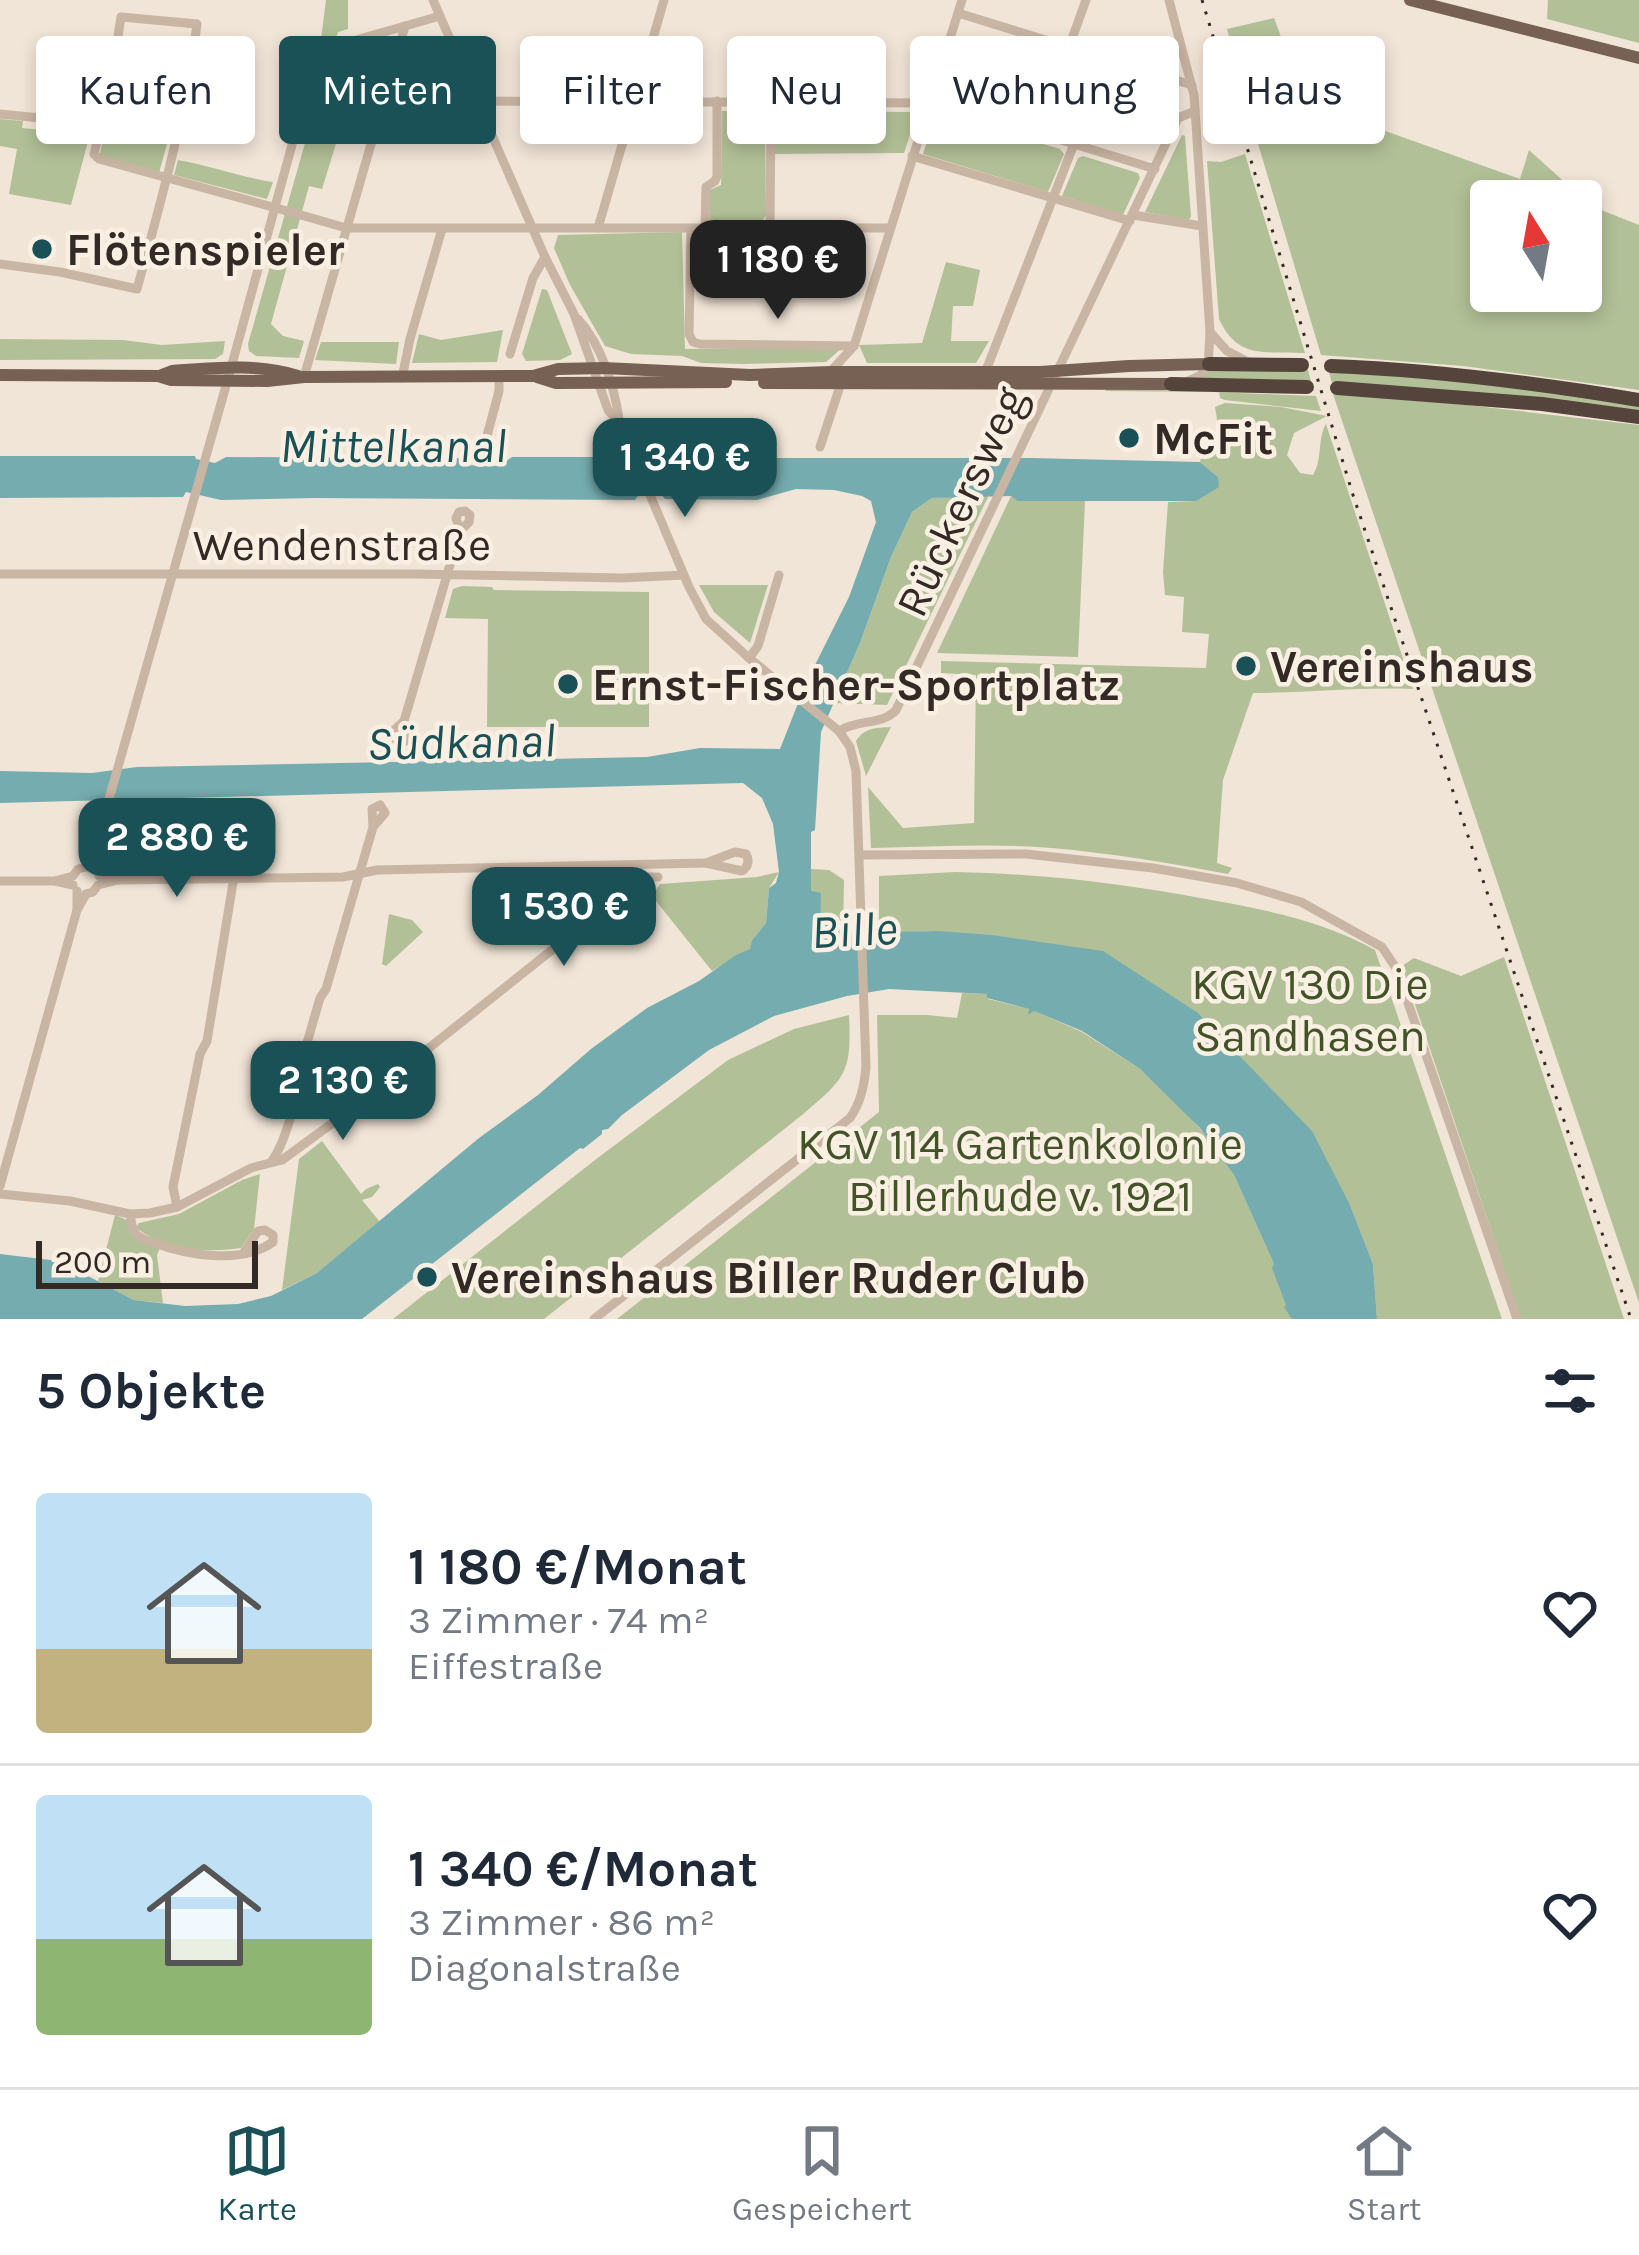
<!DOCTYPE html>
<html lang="de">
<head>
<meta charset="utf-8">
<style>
	:root { --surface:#fff; --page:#f2f2f3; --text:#1f2937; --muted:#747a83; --line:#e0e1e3; --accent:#1a5156 }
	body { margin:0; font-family:Karla,sans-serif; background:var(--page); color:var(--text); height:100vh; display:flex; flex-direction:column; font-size:45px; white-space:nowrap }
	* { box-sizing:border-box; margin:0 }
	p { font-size:39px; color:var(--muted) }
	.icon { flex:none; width:66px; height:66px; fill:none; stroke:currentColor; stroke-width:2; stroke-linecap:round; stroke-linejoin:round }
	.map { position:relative; height:1319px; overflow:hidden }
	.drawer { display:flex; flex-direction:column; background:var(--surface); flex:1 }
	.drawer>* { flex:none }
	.guide { position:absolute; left:36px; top:36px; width:1569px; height:108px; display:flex; gap:24px }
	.needle { width:78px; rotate:349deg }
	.controls { position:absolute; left:1470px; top:180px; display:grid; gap:24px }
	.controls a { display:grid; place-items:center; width:132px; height:132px; border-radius:12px; background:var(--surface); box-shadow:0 6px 18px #0003; font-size:60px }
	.scale { position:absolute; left:36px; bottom:30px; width:222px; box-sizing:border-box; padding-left:12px; border:6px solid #342a25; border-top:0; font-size:33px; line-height:42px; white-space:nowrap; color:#342a25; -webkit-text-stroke:9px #f9efe3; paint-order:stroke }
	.price { position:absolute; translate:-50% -102px; padding:0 27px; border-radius:24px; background:var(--accent); color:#fff; font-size:39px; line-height:78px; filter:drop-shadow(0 3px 6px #0008) }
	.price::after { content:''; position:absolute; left:50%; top:72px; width:36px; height:27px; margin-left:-18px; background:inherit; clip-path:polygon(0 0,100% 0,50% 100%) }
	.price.active { background:#222; color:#fff }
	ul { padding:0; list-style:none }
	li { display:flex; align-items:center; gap:36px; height:300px; padding:0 36px }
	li+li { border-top:3px solid var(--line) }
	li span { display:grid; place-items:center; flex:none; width:336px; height:240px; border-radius:12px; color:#555 }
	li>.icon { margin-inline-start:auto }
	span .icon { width:144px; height:144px; fill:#fffc; stroke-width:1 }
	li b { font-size:51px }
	h2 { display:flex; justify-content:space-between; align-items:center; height:144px; padding:0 36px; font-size:51px }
	.pill { padding:0 42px; border-radius:12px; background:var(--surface); box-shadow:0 6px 18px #0003; font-size:42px; line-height:108px }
	.pill.active { background:var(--accent); color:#fff }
	.tabs { display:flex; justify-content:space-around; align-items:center; height:168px; border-top:3px solid var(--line); background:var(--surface); font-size:33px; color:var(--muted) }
	.tabs a { display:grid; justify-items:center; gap:6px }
	.tabs .active { color:var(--accent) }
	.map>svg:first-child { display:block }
</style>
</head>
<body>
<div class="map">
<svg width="1639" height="1319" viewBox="0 0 1639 1319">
	<rect width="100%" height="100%" fill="#f1e5d7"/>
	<g fill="#b2c097" fill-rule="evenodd">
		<path d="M326 0H348V29L338 32 336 38 324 41 321 39Z"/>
		<path d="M1548 0H1639V43L1547 19Z"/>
		<path d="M1274 18 1287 53 1303 47 1349 95 1363 123 1520 179 1529 150 1591 206 1639 225V390L1463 366 1321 355 1259 147 1227 29ZM1491 201H1581V291H1491Z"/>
		<path d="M365 50 322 189 309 186 271 324 283 336 304 341 299 358 256 356 249 351 248 344 328 62Z"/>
		<path d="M428 65 444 101 422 111 412 96 414 80 412 78 414 70Z"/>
		<path d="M722 111H759L765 115 766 215 762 222 710 223V190L721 185Z"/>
		<path d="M781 111 912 112 916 116 904 153 774 154 775 118Z"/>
		<path d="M941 113 1060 149 1064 154 1048 192 923 154 936 114Z"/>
		<path d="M0 119 23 121 22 128 90 134 71 205 9 194 17 149 0 146Z"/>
		<path d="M108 120 171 129 159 173 99 157Z"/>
		<path d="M1182 135 1185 136 1191 217 1188 220 1145 212Z"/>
		<path d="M1245 154 1301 340 1305 353C1265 351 1238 360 1219 319L1207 161 1221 162Z"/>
		<path d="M1083 156 1138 173 1140 178 1123 215 1062 196 1078 158Z"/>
		<path d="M178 160C212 166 240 177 273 182L267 199 174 175Z"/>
		<path d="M682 232 685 349 843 347 826 362 744 364 701 363 682 356 631 354 605 346 570 285 554 248 558 235Z"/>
		<path d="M946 262 980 270 973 306H953L951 341H989L976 363H867L859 345 922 343Z"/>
		<path d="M542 289 547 290 572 354 560 360 526 361 522 354Z"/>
		<path d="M503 330 497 362 412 363 419 334 441 340Z"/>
		<path d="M0 339 123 340 162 345 225 341 223 354 215 359 0 360Z"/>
		<path d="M321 342H399L396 364 315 360Z"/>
		<path d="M1211 369 1308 370 1311 381 1202 379Z"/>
		<path d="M1329 372C1433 375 1536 389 1639 406V412L1459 391 1332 383Z"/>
		<path d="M1108 388 1316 396 1321 411 1225 400 1220 398 1219 392 1105 391Z"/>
		<path d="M1333 394 1467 405 1639 425V1303Z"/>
		<path d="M1225 403 1281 407 1327 416 1294 433 1287 455 1300 473 1313 475C1323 459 1317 439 1326 424L1413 689C1359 687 1307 693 1253 693L1223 780 1217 863 1232 868 1228 874C1169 863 1111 853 1051 848 991 843 931 847 871 848L868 787 903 828 974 823 976 675 941 673V661L1206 668 1209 634 1182 632 1184 597 1165 595 1163 572 1168 502 1196 501 1218 477 1200 462 1202 454 1208 453V440L1220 438 1215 407Z"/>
		<path d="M989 495 887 705 834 703 860 643 891 557 912 512 932 498Z"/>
		<path d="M1011 496 1017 501H1085L1078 657 937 653Z"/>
		<path d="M699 585H768L750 643 714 612Z"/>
		<path d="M462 586 492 587 494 590 649 592V727H487L488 619 445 618 453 589Z"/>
		<path d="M891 727 866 776 856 741C865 727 876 728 891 727Z"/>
		<path d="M811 869 829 870 844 880 843 931 820 924 811 892Z"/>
		<path d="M779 872 769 888 766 923 752 940 751 949 712 971 652 896 660 884 757 877Z"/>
		<path d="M956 872C1044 874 1120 883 1206 899 1263 909 1324 921 1375 950L1502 1319H1377L1373 1264 1350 1205 938 931 879 933V876Z"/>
		<path d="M389 914 412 920 423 932 386 966 382 964Z"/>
		<path d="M1504 957 1624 1319H1521L1402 966 1414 958 1461 976Z"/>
		<path d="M962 993 988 994V999L1030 1009 1082 1032 1140 1069 1186 1113 1213 1143 1234 1175 1274 1264 1292 1319H617L879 1112 877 1015H927L957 1018Z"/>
		<path d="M849 1015C852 1074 845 1078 802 1115L544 1319H393L595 1160 728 1060 794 1029Z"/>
		<path d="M322 1141 361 1194 366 1189 378 1184 380 1187 372 1197 362 1200 380 1222 317 1273 282 1290 299 1159Z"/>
		<path d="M260 1174 254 1229 241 1248C204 1253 168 1251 136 1228L139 1223 179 1214 242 1180Z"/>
		<path d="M115 1215 127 1220 130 1232 160 1248 157 1255 163 1303 134 1300 98 1281Z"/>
	</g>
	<path fill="#75acaf" d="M0 456H195L196 459 215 463 226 457 458 458 462 465 499 466 512 457H615L624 465 646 462 650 458H1030L1200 462 1218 477 1219 487 1196 501H1017L1011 496 932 498 912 512 891 557 860 643 821 732 815 830 811 832V891L821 893 820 923 839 925 846 933 938 931 991 935 1103 951 1198 1013 1312 1131 1350 1205 1373 1264 1377 1319H1292L1284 1307 1286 1305 1272 1268 1274 1264 1234 1175 1201 1129 1140 1069 1082 1031 1034 1011 1028 1015 1029 1009 987 998V994L889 989 847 996 774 1016 709 1050 622 1115 608 1129 602 1130V1134L583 1149 580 1148 362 1319H0V1254L59 1261 134 1300 185 1306 238 1304 271 1296 317 1273 479 1138 538 1095 591 1049 647 1008 699 981 736 955 750 949 752 940 766 923 769 888 776 883 779 872 773 824 762 798 743 783 0 803V771L92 773 137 767 647 757 700 748 780 749 806 683 849 597 876 522 871 501 862 496 834 490 796 489 757 500 665 499 660 493 638 496 635 500 314 498 221 500 186 492 183 497 0 498Z"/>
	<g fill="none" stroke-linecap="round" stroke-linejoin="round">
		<g stroke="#c9b5a3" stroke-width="9">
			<path d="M433 0 545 257 574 314 608 410 620 424 689 587 706 619 749 658 839 731 850 747 856 771 866 1067C864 1086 861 1102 850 1118L594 1319"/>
			<path d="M1169 0 1194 95 1210 332 1208 368 1199 376 1188 381"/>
			<path d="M958 13 1192 85"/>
			<path d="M476 101 941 103 1155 169"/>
			<path d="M0 114 100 124"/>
			<path d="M1038 133 1086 0"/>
			<path d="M912 156 1130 221"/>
			<path d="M1133 215 1202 226"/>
			<path d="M598 228 664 0"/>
			<path d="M705 229 706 187 715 181 717 176V101"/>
			<path d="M770 229 771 101"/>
			<path d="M691 230 689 334 693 342 700 344 854 346"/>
			<path d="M0 264 60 272 137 289C161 201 186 114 197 24L121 17 110 88 94 154 99 159C181 182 264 204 346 228H889"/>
			<path d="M578 319C601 344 614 385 619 419"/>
			<path d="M1210 332 1227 351 1248 362"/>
			<path d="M510 354 533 278 545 257"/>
			<path d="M830 372 854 346 962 0"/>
			<path d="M985 373 1074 144"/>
			<path d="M304 377 405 26"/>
			<path d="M402 378 410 339 442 229"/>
			<path d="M484 447 499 391V377"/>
			<path d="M820 447 841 383"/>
			<path d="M0 574H412L622 578 684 575"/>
			<path d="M749 658 758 646 779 575"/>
			<path d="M404 721 409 737 404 742H397L392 732 404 721 460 531 469 522 470 515 465 511 459 512 456 518 460 531"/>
			<path d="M839 731C858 719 883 725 896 710L1178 118 1195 111"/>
			<path d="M735 852 746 854C750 861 748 867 742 871L706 863Z"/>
			<path d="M860 855 1026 854 1153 868 1237 883 1301 902 1382 947 1396 968 1517 1319"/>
			<path d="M86 867 94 852 231 368 316 57 321 50 440 16"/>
			<path d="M99 876 119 880 343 877 377 870 706 863"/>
			<path d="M0 881H55L73 885"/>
			<path d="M55 881 73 876 78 869 86 867"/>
			<path d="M577 881 639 884 644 877H658"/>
			<path d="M607 883 620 911"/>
			<path d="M77 891V910"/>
			<path d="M86 894 93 892 98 885 118 880"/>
			<path d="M271 1162C284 1146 299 1095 298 1074L320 998 326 989 373 827 372 809 380 805 385 813 373 827"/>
			<path d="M0 1186 77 910 86 894"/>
			<path d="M0 1194 70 1201 130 1214 150 1213 177 1207 251 1168 282 1160 360 1103 587 922 639 884 644 892"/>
			<path d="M177 1207 173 1187 200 1054 207 1041 234 877"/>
			<path d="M130 1214C131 1219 132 1229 135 1233 139 1238 146 1240 152 1242 186 1255 241 1265 273 1242V1235L265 1230 258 1231 244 1252"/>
		</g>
		<g stroke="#776155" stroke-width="12">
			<path d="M1410 0 1639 58"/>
			<path d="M0 375 158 376 171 380 267 381 304 377 533 376 558 369 604 368 750 375 830 372H1040L1129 366 1209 364"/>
			<path d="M159 376 172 371C214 368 257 363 298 376"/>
			<path d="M537 377 556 383 726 382"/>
			<path d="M764 383 1171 384"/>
		</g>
		<g stroke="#55443c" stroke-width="14">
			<path d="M1209 364 1302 365"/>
			<path d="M1331 366C1434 370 1537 383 1639 400"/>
			<path d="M1171 384 1307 387"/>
			<path d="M1337 388 1542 404 1639 417"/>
		</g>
		<path stroke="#342a25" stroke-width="3" stroke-dasharray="3 9" stroke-linecap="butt" d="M1202 0 1353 495 1631 1319"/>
	</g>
	<g fill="#1a5156" stroke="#f9efe3" stroke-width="4.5">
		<circle cx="42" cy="249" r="12"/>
		<circle cx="1129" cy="438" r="12"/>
		<circle cx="1246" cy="666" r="12"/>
		<circle cx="568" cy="684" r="12"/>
		<circle cx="427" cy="1277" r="12"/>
	</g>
	<g text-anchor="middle" stroke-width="9" stroke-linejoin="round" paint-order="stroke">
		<g font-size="45" font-weight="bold" fill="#342a25" stroke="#f9efe3" text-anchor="start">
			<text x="66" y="265">Flötenspieler</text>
			<text x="1153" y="454">McFit</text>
			<text x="1270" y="682">Vereinshaus</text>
			<text x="592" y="700">Ernst-Fischer-Sportplatz</text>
			<text x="451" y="1293">Vereinshaus Biller Ruder Club</text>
		</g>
		<g font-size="45" fill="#342a25" stroke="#f9efe3">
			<text transform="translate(960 501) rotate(-65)" y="16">Rückersweg</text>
			<text x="342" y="560">Wendenstraße</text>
		</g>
		<g font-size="45" fill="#425328" stroke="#f9efe3">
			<text x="1310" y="999">KGV 130 Die<tspan x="1310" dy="52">Sandhasen</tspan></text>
			<text x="1020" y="1159">KGV 114 Gartenkolonie<tspan x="1020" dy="52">Billerhude v. 1921</tspan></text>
		</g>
		<g font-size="48" font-style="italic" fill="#1a5156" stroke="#f9efe3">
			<text x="393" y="462">Mittelkanal</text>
			<text transform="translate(461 741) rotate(-1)" y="17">Südkanal</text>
			<text transform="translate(854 929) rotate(-3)" y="17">Bille</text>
		</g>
	</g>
</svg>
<div class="controls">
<a><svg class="needle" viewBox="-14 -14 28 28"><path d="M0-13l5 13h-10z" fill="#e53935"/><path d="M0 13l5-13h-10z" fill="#747a83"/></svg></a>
</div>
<div class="scale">200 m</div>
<b class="price active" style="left:778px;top:322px">1 180 €</b>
<b class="price" style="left:685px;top:520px">1 340 €</b>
<b class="price" style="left:177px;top:900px">2 880 €</b>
<b class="price" style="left:564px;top:969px">1 530 €</b>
<b class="price" style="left:343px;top:1143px">2 130 €</b>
<div class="guide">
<a class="pill">Kaufen</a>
<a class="pill active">Mieten</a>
<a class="pill">Filter</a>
<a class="pill">Neu</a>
<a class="pill">Wohnung</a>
<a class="pill">Haus</a>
</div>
</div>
<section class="drawer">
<h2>5 Objekte<svg class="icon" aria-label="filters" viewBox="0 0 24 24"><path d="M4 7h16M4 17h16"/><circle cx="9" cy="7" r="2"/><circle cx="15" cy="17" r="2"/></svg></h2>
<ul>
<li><span style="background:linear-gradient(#bfe0f5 65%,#c2b280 0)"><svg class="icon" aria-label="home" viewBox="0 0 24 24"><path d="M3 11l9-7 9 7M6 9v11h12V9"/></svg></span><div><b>1 180 €/Monat</b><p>3 Zimmer · 74 m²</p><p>Eiffestraße</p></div><svg class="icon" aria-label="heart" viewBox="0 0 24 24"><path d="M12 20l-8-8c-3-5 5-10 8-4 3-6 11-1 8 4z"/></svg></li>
<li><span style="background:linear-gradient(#bfe0f5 60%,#8fb573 0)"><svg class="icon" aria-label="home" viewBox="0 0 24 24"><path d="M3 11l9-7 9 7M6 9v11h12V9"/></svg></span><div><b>1 340 €/Monat</b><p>3 Zimmer · 86 m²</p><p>Diagonalstraße</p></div><svg class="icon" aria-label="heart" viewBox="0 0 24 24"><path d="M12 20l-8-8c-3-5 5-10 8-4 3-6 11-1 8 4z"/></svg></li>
</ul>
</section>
<nav class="tabs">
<a class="active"><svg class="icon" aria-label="map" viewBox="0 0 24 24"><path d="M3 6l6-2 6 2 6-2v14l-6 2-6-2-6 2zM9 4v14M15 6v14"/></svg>Karte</a>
<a><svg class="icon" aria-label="saved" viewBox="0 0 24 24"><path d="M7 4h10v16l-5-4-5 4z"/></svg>Gespeichert</a>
<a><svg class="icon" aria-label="home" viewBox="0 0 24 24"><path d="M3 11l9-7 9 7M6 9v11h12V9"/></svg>Start</a>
</nav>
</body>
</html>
